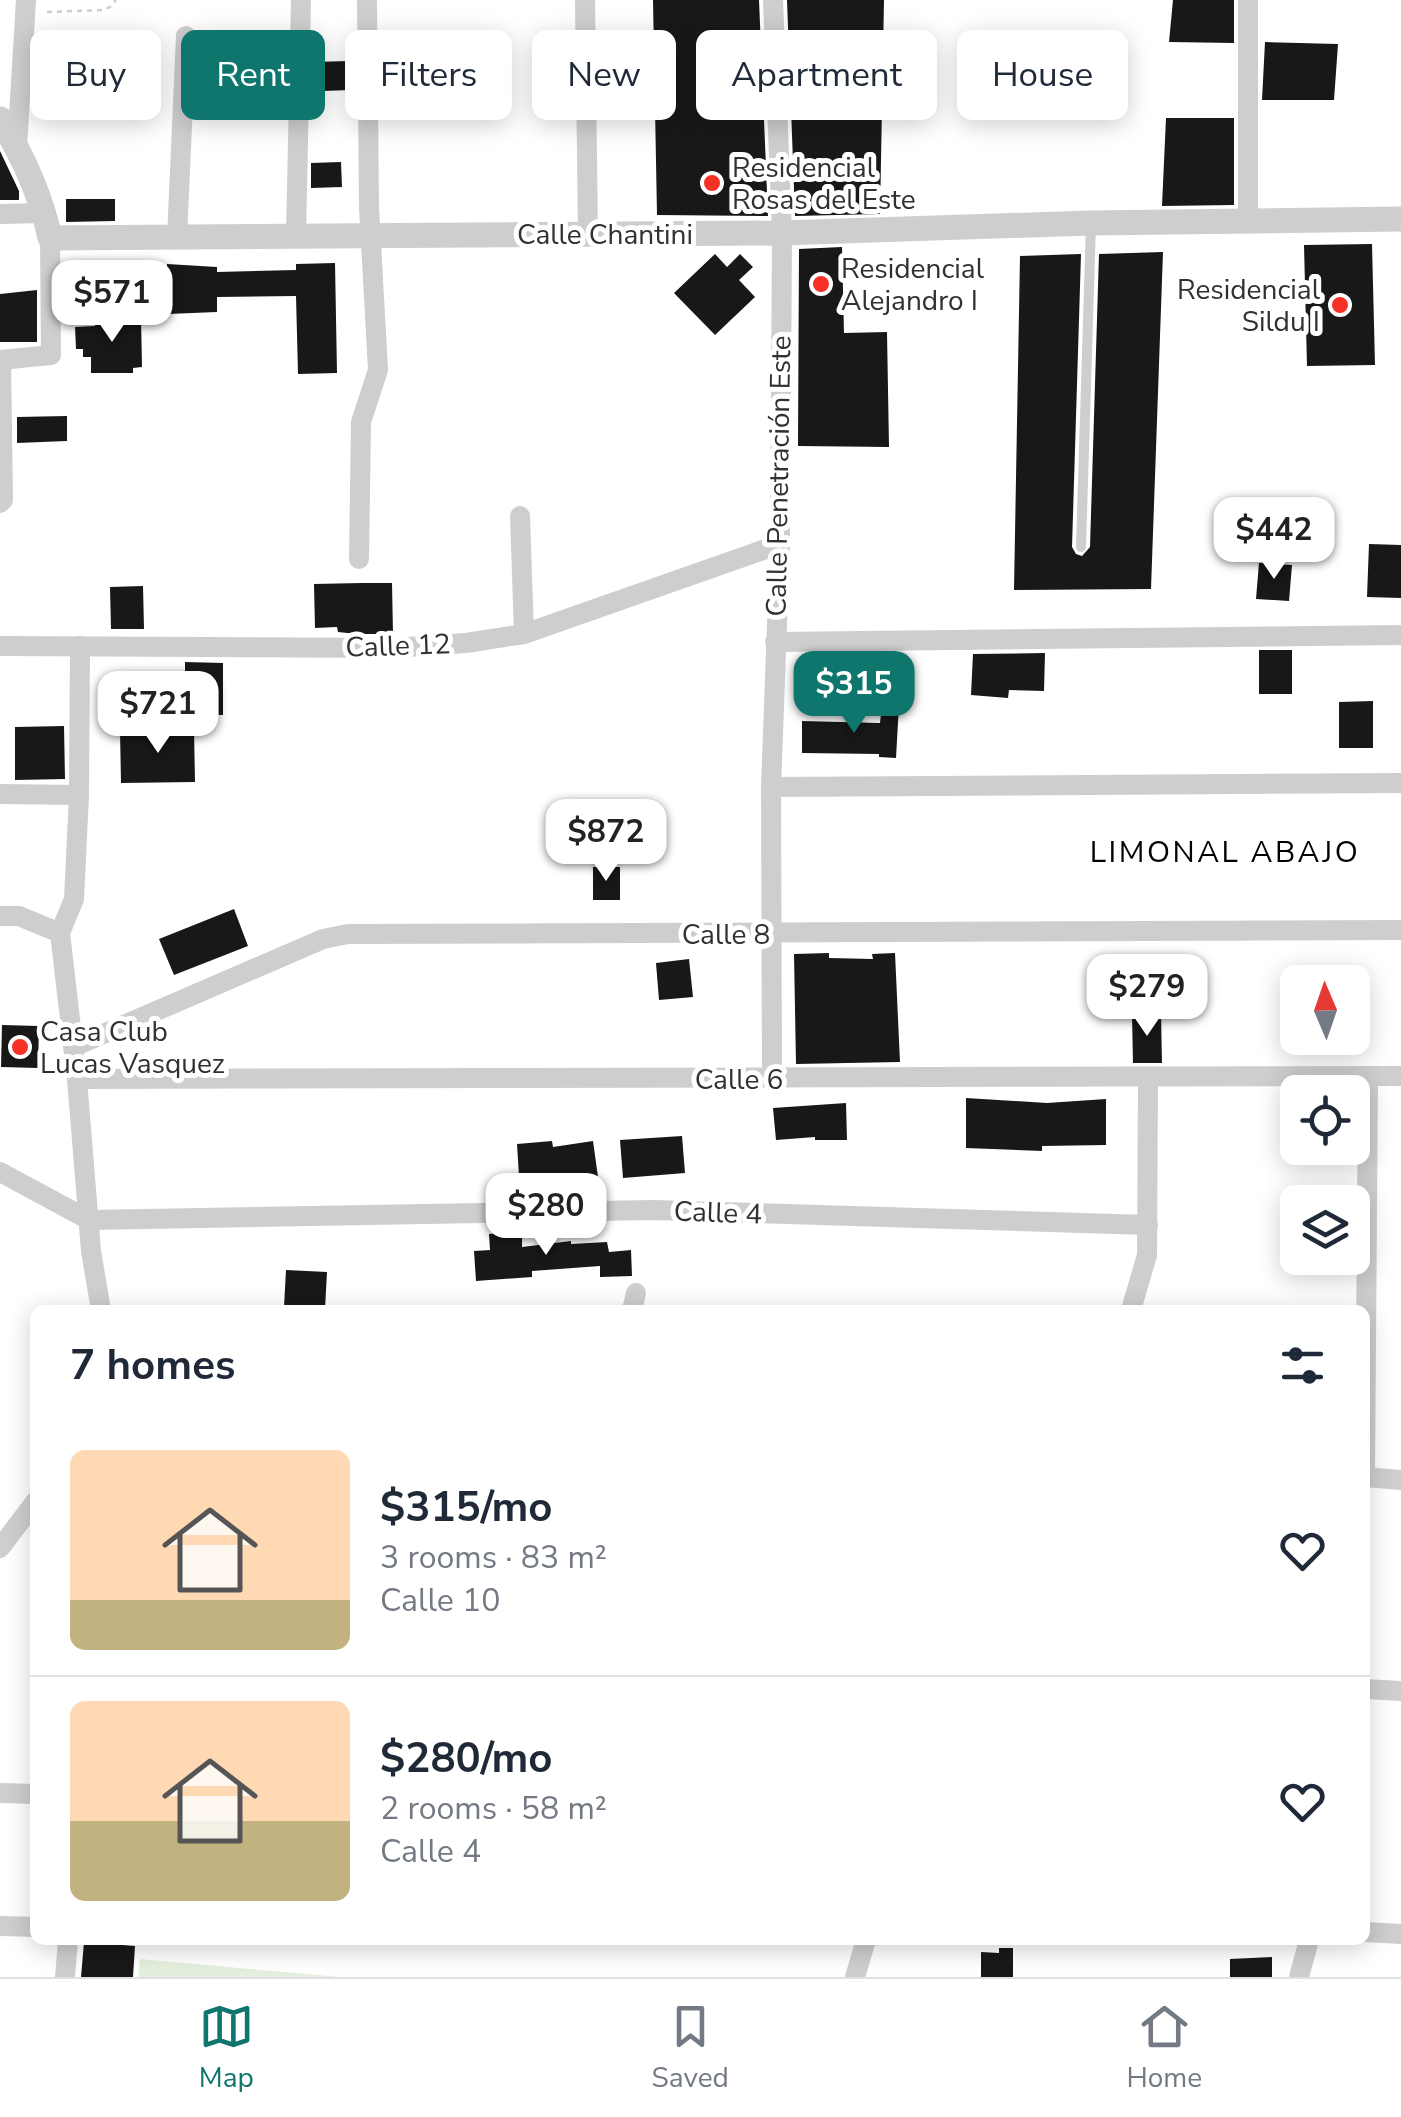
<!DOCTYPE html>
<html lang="en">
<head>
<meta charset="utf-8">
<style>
	:root { --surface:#fff; --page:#f2f2f3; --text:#1f2937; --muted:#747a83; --line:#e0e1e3; --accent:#0f766e }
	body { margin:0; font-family:"Nunito Sans",sans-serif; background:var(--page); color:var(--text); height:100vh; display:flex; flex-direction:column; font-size:38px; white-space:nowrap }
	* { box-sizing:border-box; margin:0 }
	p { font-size:32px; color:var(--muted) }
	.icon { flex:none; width:55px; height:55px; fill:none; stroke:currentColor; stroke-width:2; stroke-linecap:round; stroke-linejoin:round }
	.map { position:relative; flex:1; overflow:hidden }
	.sheet { position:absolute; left:30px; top:1305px; width:1340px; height:640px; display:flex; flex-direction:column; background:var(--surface); border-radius:15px; box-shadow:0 5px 25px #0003 }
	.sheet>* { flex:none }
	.hud { position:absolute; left:30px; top:30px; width:1342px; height:90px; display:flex; gap:20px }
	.needle { width:65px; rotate:358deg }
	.fabs { position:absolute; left:1280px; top:965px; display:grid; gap:20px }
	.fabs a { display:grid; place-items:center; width:90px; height:90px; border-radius:15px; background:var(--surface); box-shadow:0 5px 25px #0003; font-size:50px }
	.price { position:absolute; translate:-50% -85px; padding:0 22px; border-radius:20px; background:#fff; color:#222; font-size:32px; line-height:65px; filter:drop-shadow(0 2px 5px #0008) }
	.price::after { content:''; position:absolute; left:50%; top:60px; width:30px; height:22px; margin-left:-15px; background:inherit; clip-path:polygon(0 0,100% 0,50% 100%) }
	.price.current { background:var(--accent); color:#fff }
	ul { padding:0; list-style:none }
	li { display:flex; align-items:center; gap:30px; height:250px; padding:0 40px }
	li+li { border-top:2px solid var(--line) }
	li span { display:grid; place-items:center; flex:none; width:280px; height:200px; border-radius:15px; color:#555 }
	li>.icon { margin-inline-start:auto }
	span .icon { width:120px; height:120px; fill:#fffc; stroke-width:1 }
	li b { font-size:42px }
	h2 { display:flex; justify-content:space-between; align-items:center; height:120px; padding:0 40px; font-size:42px }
	.chip { padding:0 35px; border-radius:15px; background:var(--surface); box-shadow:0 5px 25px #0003; font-size:35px; line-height:90px }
	.chip.current { background:var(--accent); color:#fff }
	.tab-bar { display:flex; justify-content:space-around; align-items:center; height:140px; border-top:2px solid var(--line); background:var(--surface); font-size:28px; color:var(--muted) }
	.tab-bar a { display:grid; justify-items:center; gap:5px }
	.tab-bar .current { color:var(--accent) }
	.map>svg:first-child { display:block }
</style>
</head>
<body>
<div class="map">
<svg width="1401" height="1977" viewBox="0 0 1401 1977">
	<rect width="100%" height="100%" fill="#fff"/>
	<path fill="#e4efde" d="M140 1959 340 1977H138Z"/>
	<g fill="#181818">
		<path d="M653 0H759L768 216 657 215Z"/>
		<path d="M787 0H884L880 214 795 216Z"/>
		<path d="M1173 0H1234V43L1169 42Z"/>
		<path d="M1265 42 1338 44 1334 100H1262Z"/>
		<path d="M58 51 94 52V77L43 74V59L58 60Z"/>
		<path d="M349 61 350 90 323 91 322 82 314 83 313 62Z"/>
		<path d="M1166 118H1234V205L1162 206Z"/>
		<path d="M0 151 19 191V200H0Z"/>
		<path d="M341 162 342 187 311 188V163Z"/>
		<path d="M66 199H115V221L66 222Z"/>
		<path d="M1372 244 1375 365 1307 366 1304 245Z"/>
		<path d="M842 247 844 333 887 332 889 447 798 446 799 249Z"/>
		<path d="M1163 252 1151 589 1014 590 1020 256 1081 254 1072 547 1076 554 1082 556 1090 547 1099 254Z"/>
		<path d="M715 254 727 267 740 254 753 267 739 280 755 297 715 335 674 293Z"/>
		<path d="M335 263 337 373 298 374 296 296 217 297V312L168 314 167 264 217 267V272L296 270V264Z"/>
		<path d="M37 290V342H0V294Z"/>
		<path d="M141 317 142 367 133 368V373H91V357H83V349H76L75 327 95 326V318Z"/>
		<path d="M67 416V441L17 443V417Z"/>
		<path d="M1369 544 1401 545V598L1367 597Z"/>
		<path d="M1259 563 1292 565 1289 601 1256 599Z"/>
		<path d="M362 583H392L393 634H357L338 632 337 627 315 628 314 584Z"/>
		<path d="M143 586 144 629H111L110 587Z"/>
		<rect x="1259" y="650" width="33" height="44"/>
		<path d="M1045 653 1044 691 1009 690 1008 698 971 695 973 654Z"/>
		<path d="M185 662 223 663V715H185Z"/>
		<path d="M1373 701V748H1339V702Z"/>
		<path d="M882 704 899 705 896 758 879 757V754L802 753V721L880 723Z"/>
		<path d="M64 726 65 779 15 780V727Z"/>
		<path d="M194 728 195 782 121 783 120 730Z"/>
		<rect x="593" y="867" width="27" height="33"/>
		<path d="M234 909 248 946 174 975 159 939Z"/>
		<path d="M829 953V958L873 959 872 954 895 953 900 1062 796 1064 794 954Z"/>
		<path d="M689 959 693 997 659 1000 656 963Z"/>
		<path d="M1161 1014 1162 1063H1133L1132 1015Z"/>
		<path d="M2 1025 39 1026 38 1068 1 1067Z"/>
		<path d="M966 1098 1047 1103 1106 1099V1145L1042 1146V1151L966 1148Z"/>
		<path d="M846 1103 847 1140H815V1137L776 1140 773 1108Z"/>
		<path d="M682 1136 685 1173 623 1178 620 1140Z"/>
		<path d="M552 1141 553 1147 593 1141 598 1177 556 1184V1189L520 1192 517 1144Z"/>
		<path d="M522 1232V1247L571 1241V1244L607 1242 609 1252 631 1250 632 1276 600 1277V1266L532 1271V1277L476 1281 474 1251 490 1250 489 1234Z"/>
		<path d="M286 1270 327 1272 325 1309 284 1307Z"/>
		<path d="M84 1942 135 1946 133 1977H81Z"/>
		<path d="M999 1948H1013V1977H981V1952L999 1953Z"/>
		<path d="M1272 1957V1977H1230V1959Z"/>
	</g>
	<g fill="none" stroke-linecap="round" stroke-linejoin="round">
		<path stroke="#cecece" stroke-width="2.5" stroke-dasharray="5 5" stroke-linecap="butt" d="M47 12 103 10 110 7 116 0"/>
		<path stroke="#cecece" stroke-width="10" d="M1081 547 1091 224"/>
		<g stroke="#cecece" stroke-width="20">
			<path d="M585 0 588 235"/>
			<path d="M17 147 26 0"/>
			<path d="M0 214 45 213"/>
			<path d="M1248 220V0"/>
			<path d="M296 235 301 0"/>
			<path d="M177 238 186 36"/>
			<path d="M0 360 51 355 50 238"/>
			<path d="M0 503 3 500 1 360"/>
			<path d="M520 516 524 634"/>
			<path d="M359 559 361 422 378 370 369 207 367 0"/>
			<path d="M775 642 1401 635"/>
			<path d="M0 646 392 648 466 643 524 634 780 544"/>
			<path d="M80 646 79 795 74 899 60 933 77 1079 91 1251 101 1310"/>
			<path d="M771 787 1401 783"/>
			<path d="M0 794 79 795"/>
			<path d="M0 916H19L60 933"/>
			<path d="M73 1047 323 939 348 934 1401 930"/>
			<path d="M772 1078 771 787 780 544 782 233 773 0"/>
			<path d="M77 1079 1401 1076"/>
			<path d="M0 1172 89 1220 653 1210 1148 1225"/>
			<path d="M632 1310 636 1293"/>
			<path d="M1131 1310 1147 1255 1148 1078"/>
			<path d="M1365 1477 1368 1076"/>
			<path d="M1365 1477 1401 1480"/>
			<path d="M0 1548 35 1502"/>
			<path d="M1365 1689 1401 1691"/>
			<path d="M0 1793 35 1794"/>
			<path d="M0 1926 35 1927"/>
			<path d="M1365 1932 1401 1934"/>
			<path d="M65 1977 68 1940"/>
			<path d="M855 1977 866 1940"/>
			<path d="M1299 1977 1309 1940"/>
		</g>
		<path stroke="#cecece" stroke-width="25" d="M0 119C23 156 41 196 50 238L782 233 1091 223 1401 219"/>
	</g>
	<g fill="#f63025" stroke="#fff" stroke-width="4">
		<circle cx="712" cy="183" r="10"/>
		<circle cx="821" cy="284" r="10"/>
		<circle cx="1340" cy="305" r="10"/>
		<circle cx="20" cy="1047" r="10"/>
	</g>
	<g text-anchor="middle" stroke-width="10" stroke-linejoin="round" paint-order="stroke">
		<g font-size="28" fill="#313131" stroke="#fff" text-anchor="start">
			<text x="732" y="177">Residencial<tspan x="732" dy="32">Rosas del Este</tspan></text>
			<text x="841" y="278">Residencial<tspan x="841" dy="32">Alejandro I</tspan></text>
			<text x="1320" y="299" text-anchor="end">Residencial<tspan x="1320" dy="32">Sildu I</tspan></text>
			<text x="40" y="1041">Casa Club<tspan x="40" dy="32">Lucas Vasquez</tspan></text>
		</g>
		<g font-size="28" fill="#313131" stroke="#fff">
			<text x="605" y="244">Calle Chantini</text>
			<text transform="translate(778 476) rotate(-89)" y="10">Calle Penetración Este</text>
			<text transform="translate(398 645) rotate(-2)" y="10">Calle 12</text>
			<text x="726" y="944">Calle 8</text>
			<text x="739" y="1089">Calle 6</text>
			<text transform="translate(718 1212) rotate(2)" y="10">Calle 4</text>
		</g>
		<g font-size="30" letter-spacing="2.5" fill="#000" stroke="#fff">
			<text x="1225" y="862">LIMONAL ABAJO</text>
		</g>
	</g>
</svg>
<div class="fabs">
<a><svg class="needle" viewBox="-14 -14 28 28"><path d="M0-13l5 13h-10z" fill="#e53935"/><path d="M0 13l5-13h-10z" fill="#747a83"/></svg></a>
<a><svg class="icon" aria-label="locate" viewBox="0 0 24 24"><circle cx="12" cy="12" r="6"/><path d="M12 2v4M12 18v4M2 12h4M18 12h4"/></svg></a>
<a><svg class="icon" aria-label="layers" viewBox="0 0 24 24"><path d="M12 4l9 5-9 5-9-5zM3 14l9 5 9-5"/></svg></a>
</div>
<b class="price" style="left:112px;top:345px">$571</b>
<b class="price" style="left:1274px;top:582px">$442</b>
<b class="price current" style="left:854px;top:736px">$315</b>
<b class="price" style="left:158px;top:756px">$721</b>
<b class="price" style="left:606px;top:884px">$872</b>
<b class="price" style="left:1147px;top:1039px">$279</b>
<b class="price" style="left:546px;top:1258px">$280</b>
<div class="hud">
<a class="chip">Buy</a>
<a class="chip current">Rent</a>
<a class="chip">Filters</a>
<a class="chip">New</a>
<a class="chip">Apartment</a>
<a class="chip">House</a>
</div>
<section class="sheet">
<h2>7 homes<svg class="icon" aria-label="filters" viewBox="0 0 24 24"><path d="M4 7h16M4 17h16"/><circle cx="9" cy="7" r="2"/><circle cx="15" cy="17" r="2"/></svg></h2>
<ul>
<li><span style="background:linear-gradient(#ffd9b3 75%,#c2b280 0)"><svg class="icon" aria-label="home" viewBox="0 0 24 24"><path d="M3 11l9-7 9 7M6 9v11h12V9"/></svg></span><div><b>$315/mo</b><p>3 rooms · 83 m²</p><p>Calle 10</p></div><svg class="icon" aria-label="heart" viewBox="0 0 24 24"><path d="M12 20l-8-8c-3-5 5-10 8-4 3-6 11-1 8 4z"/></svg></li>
<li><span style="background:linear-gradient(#ffd9b3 60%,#c2b280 0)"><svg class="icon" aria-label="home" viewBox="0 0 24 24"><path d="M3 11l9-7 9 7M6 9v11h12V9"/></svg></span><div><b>$280/mo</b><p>2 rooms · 58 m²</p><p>Calle 4</p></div><svg class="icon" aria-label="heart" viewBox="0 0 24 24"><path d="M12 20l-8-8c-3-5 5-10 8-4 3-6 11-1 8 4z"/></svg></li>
</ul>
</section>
</div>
<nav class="tab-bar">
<a class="current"><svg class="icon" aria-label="map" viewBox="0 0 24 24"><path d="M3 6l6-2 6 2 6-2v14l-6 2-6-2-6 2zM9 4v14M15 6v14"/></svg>Map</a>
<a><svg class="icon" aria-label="saved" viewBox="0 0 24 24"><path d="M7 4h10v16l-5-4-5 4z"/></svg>Saved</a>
<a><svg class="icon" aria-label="home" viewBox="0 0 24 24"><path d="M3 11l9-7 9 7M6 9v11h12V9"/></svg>Home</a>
</nav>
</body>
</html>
